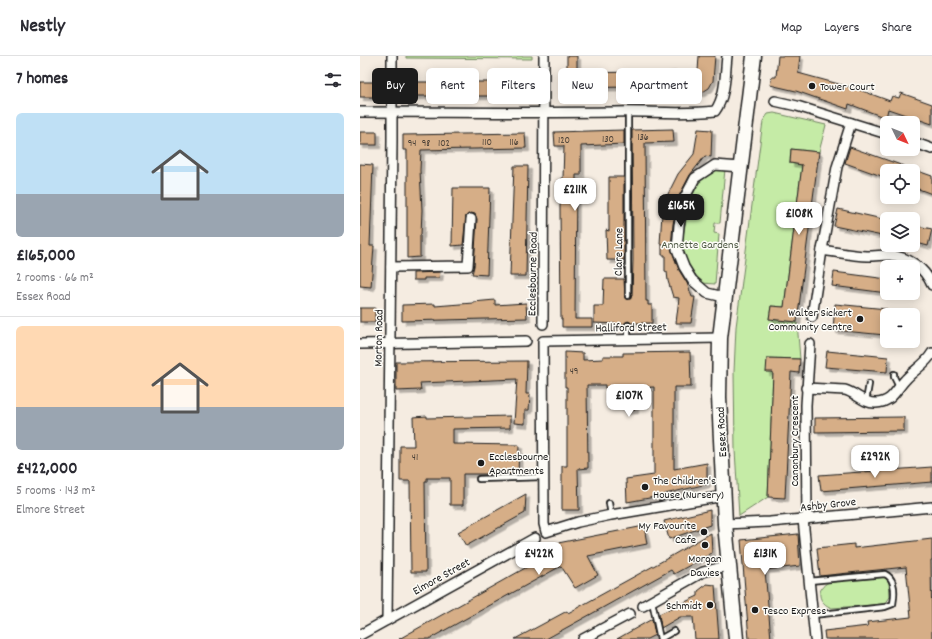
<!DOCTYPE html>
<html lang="en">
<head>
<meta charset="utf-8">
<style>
	:root { --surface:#fff; --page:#f7f7f7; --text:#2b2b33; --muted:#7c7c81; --line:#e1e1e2; --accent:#1c1c1c }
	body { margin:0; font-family:Dekko,sans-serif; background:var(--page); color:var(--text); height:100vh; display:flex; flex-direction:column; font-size:15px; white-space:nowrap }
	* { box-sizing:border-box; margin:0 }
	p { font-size:13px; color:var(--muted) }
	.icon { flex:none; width:22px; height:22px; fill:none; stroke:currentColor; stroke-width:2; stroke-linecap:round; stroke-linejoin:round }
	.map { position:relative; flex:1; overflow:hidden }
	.drawer { display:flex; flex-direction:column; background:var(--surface); width:360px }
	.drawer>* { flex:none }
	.guide { position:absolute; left:12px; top:12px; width:380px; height:36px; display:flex; gap:8px }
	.needle { width:26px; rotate:133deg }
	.fabs { position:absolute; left:520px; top:60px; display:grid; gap:8px }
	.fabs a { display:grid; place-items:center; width:40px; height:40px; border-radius:6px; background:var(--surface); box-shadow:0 2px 10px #0003; font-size:20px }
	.price { position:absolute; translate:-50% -34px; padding:0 9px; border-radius:8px; background:#fff; color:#222; font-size:13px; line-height:26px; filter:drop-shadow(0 1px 2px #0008) }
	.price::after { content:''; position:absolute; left:50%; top:24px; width:12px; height:9px; margin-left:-6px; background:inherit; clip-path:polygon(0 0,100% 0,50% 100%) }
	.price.selected { background:var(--accent); color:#fff }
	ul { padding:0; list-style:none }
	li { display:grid; align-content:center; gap:8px; height:212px; padding:0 16px }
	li+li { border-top:1px solid var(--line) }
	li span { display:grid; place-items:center; height:124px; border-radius:6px; color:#555 }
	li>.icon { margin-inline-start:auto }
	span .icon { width:72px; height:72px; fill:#fffc; stroke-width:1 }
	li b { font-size:17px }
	h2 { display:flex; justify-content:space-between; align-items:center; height:48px; padding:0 16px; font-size:17px }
	.pill { padding:0 14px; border-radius:6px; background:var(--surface); box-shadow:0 2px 10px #0003; font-size:14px; line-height:36px }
	.pill.selected { background:var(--accent); color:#fff }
	header { display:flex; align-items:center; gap:24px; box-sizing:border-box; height:56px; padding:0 20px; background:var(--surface); border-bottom:1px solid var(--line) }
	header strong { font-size:19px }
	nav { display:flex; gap:22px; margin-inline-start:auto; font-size:14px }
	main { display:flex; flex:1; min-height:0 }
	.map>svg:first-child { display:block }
</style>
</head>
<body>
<header>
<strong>Nestly</strong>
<nav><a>Map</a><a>Layers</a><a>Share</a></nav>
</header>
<main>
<section class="drawer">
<h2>7 homes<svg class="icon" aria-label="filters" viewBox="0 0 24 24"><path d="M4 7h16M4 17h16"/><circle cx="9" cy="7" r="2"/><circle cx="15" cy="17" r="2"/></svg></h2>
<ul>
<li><span style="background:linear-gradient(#bfe0f5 65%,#9aa5b1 0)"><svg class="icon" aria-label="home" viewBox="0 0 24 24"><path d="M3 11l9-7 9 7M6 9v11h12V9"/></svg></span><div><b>£165,000</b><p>2 rooms · 66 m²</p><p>Essex Road</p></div></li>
<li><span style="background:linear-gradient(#ffd9b3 65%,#9aa5b1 0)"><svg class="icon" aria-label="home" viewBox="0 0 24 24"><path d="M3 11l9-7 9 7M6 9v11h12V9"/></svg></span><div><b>£422,000</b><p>5 rooms · 143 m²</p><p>Elmore Street</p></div></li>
</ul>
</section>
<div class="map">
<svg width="572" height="583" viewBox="0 0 572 583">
	<defs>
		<filter id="shadow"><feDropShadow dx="3.5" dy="3.5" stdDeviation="0" flood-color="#0004"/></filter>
	</defs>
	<rect width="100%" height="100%" fill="#f5ece1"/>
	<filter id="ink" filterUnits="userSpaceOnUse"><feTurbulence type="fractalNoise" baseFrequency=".025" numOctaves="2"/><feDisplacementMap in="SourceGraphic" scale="8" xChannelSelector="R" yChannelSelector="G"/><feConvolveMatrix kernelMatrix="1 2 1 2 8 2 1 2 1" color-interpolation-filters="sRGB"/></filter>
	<g filter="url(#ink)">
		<g fill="#c5eba6" stroke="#708461">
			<path d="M46 0H172V3L46 2Z"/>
			<path d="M414 57 466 69 459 96 431 93 430 107 442 109 424 251 411 250 409 263 437 266 440 303 407 302 413 316 408 441 379 460 375 394 374 316 376 271 403 65 408 58Z"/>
			<path d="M354 113H365L360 167H355L354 177 359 178 355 228 342 227 330 212 321 192 329 146 339 127Z"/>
			<path d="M521 521 527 522 529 526 530 541 525 548 472 552C458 547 455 533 469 526Z"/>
		</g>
		<g fill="#d6ae87" stroke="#1c1c1c" filter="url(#shadow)">
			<path d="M207 0H217V17L338 15 339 0H355L353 25 349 32 341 37H329V30L207 32Z"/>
			<path d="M418 0H440L438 17 497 33 530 45 532 40 539 42 541 37 572 48V68L528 53 526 62 489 48 488 53 436 35 410 29 412 21H416Z"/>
			<rect x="0" y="26" width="18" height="15"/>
			<rect x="41" y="26" width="131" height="14"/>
			<path d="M313 73 314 86 285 87 286 245H288V249H292V267H272V269L270 266 268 265 264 268 234 267V250H243L244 223H264L265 242 268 244 272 240 273 204 272 74Z"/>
			<path d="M338 73 352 74 351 101 345 100 330 119 319 140 313 168 311 192 319 214 327 227 332 241H335L331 267H316L319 242 313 241 308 225 307 216 305 215V199H302V189L300 188 302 157 308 138 318 118 334 98Z"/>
			<path d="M264 74V88L221 90V119H216L215 263H232V271H202V263H201L200 151 201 122H203L204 90H195L194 76Z"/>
			<rect x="0" y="76" width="17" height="13"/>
			<path d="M165 77 166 92 61 94 60 114 62 154 61 179H60V201L47 202V94H43V79Z"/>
			<path d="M490 91 572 120V138L553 131V115H527V122L485 107Z"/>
			<path d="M431 93 459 96 437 266 409 263 411 250 424 251 442 109 430 107Z"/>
			<path d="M0 108 13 109 10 190H14L11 231 0 230Z"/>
			<path d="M154 110H168L166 220H150Z"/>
			<path d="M249 121H264V204H247L246 174 249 175Z"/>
			<path d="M93 132H130L127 219 112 218 114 210 117 163 115 158 111 157 106 160 103 189 92 190Z"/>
			<path d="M478 153 527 164V181L474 170Z"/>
			<path d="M553 169 572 173 568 190 553 186Z"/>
			<path d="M80 216 79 222H64V224H53V217Z"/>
			<path d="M474 216 527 223V237L472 230Z"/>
			<path d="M135 244V249L166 247 167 262 42 265V249L75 248V250L113 247V246Z"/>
			<path d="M475 248 527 253 525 279 473 274Z"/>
			<rect x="0" y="252" width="15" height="14"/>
			<path d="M467 295 528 301 527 316 465 311Z"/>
			<path d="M205 296 223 297V304L243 303V300H263V297L330 296 331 331H314V413L347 407V428L305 438 306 439 267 446 266 423 294 419V331L275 332V354L265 355V339H263V332H245V329H227L228 412 218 413 219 454H202V410H207V331H205Z"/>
			<path d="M407 302 440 303 439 317 431 316 425 442 408 441 413 316H406Z"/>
			<path d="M167 305 166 338H170L169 354H165V368L154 367 157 323 60 327 61 334 36 335V306Z"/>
			<path d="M67 360V362L150 360V372L93 373V388L159 389 158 418H103V449H90V422H67V425H65L66 516H51L50 425H40V390H54L53 361Z"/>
			<path d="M544 361V375L455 376V362Z"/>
			<path d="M572 411V426L461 435 459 419Z"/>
			<path d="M166 438 165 457 106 490 98 476Z"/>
			<path d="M350 454V469L309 483 304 465Z"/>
			<path d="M284 470 287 488 228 500 238 519 215 532 201 510 69 583H39L199 493 198 487Z"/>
			<path d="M351 477 352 497 314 518 311 514 186 583H155L207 555 208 557 306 503Z"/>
			<path d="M438 478 440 510 405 514 411 583H389L381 484Z"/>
			<path d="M572 483V504H571L572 583H465L464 575 508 570 507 566 551 561 546 511 460 520 457 492 494 488V492Z"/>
			<path d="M347 528 355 529 359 583H335L333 561H320L301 572 299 558 338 540V535Z"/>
			<path d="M292 563 295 579 287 583H257Z"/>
		</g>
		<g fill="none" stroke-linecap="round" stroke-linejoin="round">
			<defs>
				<g id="lane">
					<path d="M268 240V56"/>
					<path d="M268 269V284"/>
					<path d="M534 318V321L539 331"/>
					<path d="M506 345 509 328"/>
					<path d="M119 423 183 421"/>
					<path d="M249 447 251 459"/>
					<path d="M449 525 525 518C536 523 535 537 533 548L525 551 453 559"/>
					<path d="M292 545 300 583 314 575"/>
				</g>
				<g id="street">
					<path d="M415 45 437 50 527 78"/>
					<path d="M0 56C85 56 170 57 255 56 288 55 322 59 355 55 366 40 365 18 367 0"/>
					<path d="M553 86 572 93"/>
					<path d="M462 194C477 196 492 200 507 200 515 200 522 199 529 199 548 201 564 211 572 229"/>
					<path d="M31 211 108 210 111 163"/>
					<path d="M364 241 347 237 332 224 324 211 317 193 319 169 324 143 335 122 355 109 380 111"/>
					<path d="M452 261 462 194 477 111 491 67"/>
					<path d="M183 268 184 0"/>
					<path d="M360 282 183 285 184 468 186 476 218 466 251 459 364 440"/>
					<path d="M0 288 166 285"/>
					<path d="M446 332 485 334C496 337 504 348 516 347 521 347 526 345 530 342 536 337 540 329 546 323 554 314 566 308 572 297"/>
					<path d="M443 463 455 583"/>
					<path d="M447 463 446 349 450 288"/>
					<path d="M365 468 410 466 572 451"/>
					<path d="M283 550 343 516 358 512 369 510"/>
					<path d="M27 564 32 84V0"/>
					<path d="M0 579 175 482"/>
					<path d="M223 583 270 558"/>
				</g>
				<path id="primary" d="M376 583 365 468 359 341 360 282 394 0"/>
			</defs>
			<use href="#lane" stroke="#1c1c1c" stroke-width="8"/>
			<use href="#street" stroke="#1c1c1c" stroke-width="12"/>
			<use href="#primary" stroke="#1c1c1c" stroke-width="17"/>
			<use href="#lane" stroke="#fdfcf7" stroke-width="4.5"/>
			<use href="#street" stroke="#fdfcf7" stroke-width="9"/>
			<use href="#primary" stroke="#fdfcf7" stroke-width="14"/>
		</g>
	</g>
	<g fill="#1c1c1c" stroke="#fdfcf7" stroke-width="1.5">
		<circle cx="452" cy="30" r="4"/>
		<circle cx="500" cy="263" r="4"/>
		<circle cx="121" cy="407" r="4"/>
		<circle cx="285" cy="431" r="4"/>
		<circle cx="344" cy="476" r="4"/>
		<circle cx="345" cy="489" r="4"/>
		<circle cx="350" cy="549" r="4"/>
		<circle cx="395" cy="554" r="4"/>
	</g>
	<g text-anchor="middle" stroke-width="3" stroke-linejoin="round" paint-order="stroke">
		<g font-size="10" fill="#4a4037">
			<text x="283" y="84">136</text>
			<text x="248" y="86">130</text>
			<text x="204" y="87">120</text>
			<text x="127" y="89">110</text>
			<text x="154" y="89">116</text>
			<text x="52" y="90">94</text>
			<text x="66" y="90">98</text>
			<text x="84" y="90">102</text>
			<text x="214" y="318">49</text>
			<text x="55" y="404">41</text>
		</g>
		<g font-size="12" fill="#1c1c1c" stroke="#fdfcf7" text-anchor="start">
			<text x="460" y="34">Tower Court</text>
			<text x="492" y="260" text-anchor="end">Walter Sickert<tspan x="492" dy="14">Community Centre</tspan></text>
			<text x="129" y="404">Ecclesbourne<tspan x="129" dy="14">Apartments</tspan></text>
			<text x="293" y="428">The Children's<tspan x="293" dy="14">House (Nursery)</tspan></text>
			<text x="336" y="473" text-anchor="end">My Favourite<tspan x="336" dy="14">Cafe</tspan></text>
			<text x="345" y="506" text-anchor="middle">Morgan<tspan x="345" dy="14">Davies</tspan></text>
			<text x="342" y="553" text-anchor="end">Schmidt</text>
			<text x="403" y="558">Tesco Express</text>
		</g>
		<g font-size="12" fill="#4f5a45" stroke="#fdfcf7">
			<text x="340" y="192">Annette Gardens</text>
		</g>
		<g font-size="12" fill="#1c1c1c" stroke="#fdfcf7">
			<text transform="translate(258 196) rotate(-89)" y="4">Clare Lane</text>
			<text transform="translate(172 218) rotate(-89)" y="4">Ecclesbourne Road</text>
			<text transform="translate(271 271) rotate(-1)" y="4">Halliford Street</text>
			<text transform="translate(18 282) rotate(-89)" y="4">Morton Road</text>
			<text transform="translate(361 376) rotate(-93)" y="4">Essex Road</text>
			<text transform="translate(434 385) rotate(-90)" y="4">Canonbury Crescent</text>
			<text transform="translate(468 448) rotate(-6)" y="4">Ashby Grove</text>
			<text transform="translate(81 520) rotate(-29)" y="4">Elmore Street</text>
		</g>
	</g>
</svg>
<div class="fabs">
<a><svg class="needle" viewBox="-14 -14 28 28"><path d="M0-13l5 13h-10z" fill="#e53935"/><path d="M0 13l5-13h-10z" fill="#7c7c81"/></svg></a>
<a><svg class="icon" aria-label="locate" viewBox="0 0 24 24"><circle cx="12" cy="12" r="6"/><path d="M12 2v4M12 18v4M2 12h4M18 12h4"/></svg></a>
<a><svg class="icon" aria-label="layers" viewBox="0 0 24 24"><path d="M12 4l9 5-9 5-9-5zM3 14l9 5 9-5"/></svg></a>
<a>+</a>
<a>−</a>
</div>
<b class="price" style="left:215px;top:156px">£211K</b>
<b class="price selected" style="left:321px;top:172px">£165K</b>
<b class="price" style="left:439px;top:180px">£108K</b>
<b class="price" style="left:269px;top:362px">£107K</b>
<b class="price" style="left:515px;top:423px">£292K</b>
<b class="price" style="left:179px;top:520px">£422K</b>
<b class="price" style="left:405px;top:520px">£131K</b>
<div class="guide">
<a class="pill selected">Buy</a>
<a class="pill">Rent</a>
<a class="pill">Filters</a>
<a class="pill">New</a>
<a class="pill">Apartment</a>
</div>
</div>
</main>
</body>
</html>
